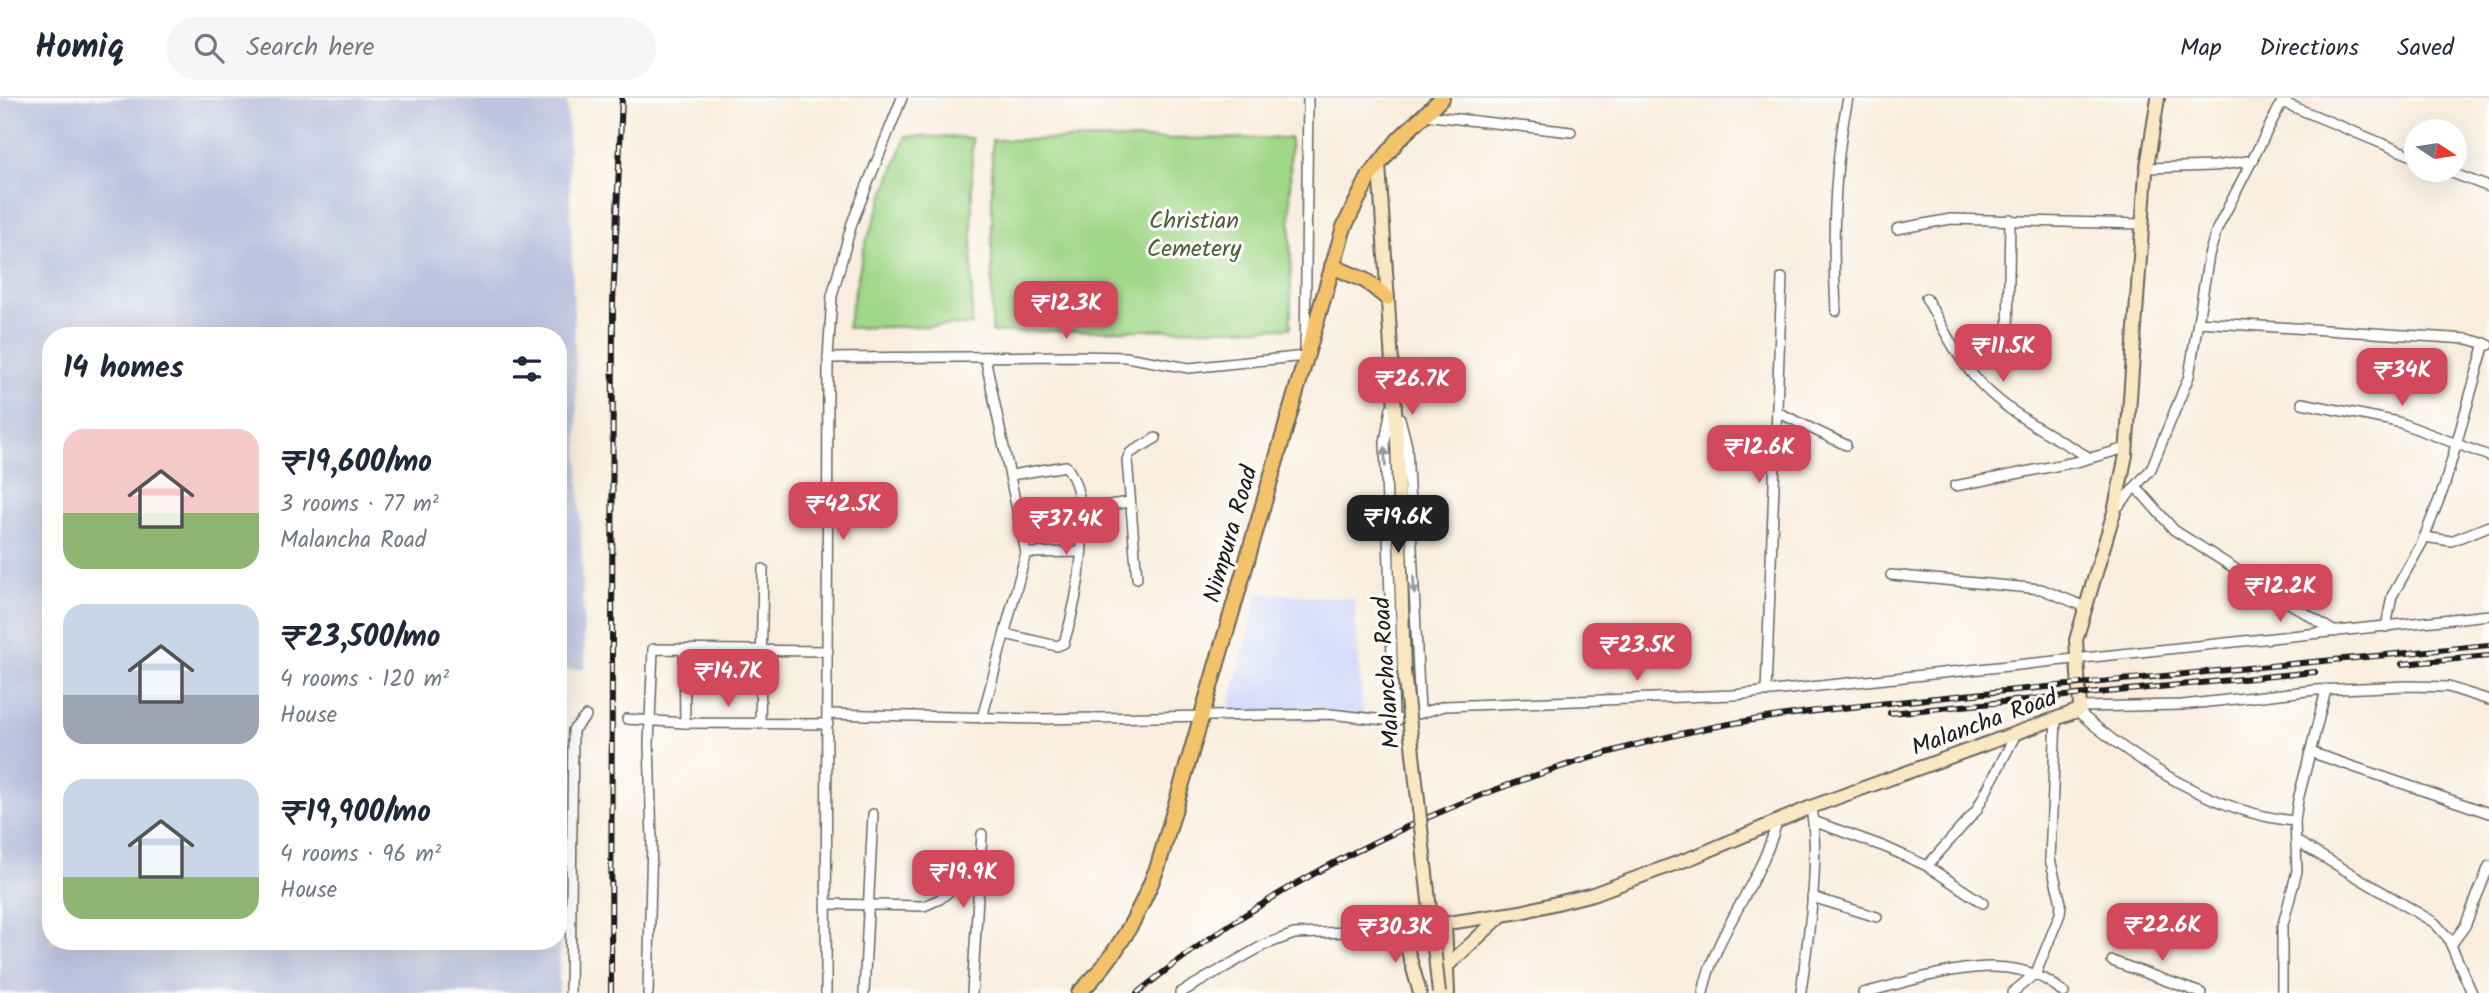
<!DOCTYPE html>
<html lang="en">
<head>
<meta charset="utf-8">
<style>
	:root { --surface:#fff; --page:#f6f6f7; --text:#1f2937; --muted:#747a83; --line:#e0e1e3; --accent:#d1495b }
	body { margin:0; font-family:Kalam,sans-serif; background:var(--page); color:var(--text); height:100vh; display:flex; flex-direction:column; font-size:26px; white-space:nowrap }
	* { box-sizing:border-box; margin:0 }
	p { font-size:23px; color:var(--muted) }
	.icon { flex:none; width:38px; height:38px; fill:none; stroke:currentColor; stroke-width:2; stroke-linecap:round; stroke-linejoin:round }
	.map { position:relative; flex:1; overflow:hidden }
	.sheet { position:absolute; left:42px; top:229px; width:525px; height:623px; display:flex; flex-direction:column; background:var(--surface); border-radius:28px; box-shadow:0 7px 28px #0002 }
	.sheet>* { flex:none }
	.needle { width:46px; rotate:102deg }
	.fabs { position:absolute; left:2404px; top:21px; display:grid; gap:14px }
	.fabs a { display:grid; place-items:center; width:63px; height:63px; border-radius:50%; background:var(--surface); box-shadow:0 7px 28px #0002; font-size:35px }
	.price { position:absolute; translate:-50% -60px; padding:0 16px; border-radius:14px; background:var(--accent); color:#fff; font-size:23px; line-height:46px; filter:drop-shadow(0 2px 4px #0008) }
	.price::after { content:''; position:absolute; left:50%; top:42px; width:21px; height:16px; margin-left:-10px; background:inherit; clip-path:polygon(0 0,100% 0,50% 100%) }
	.price.active { background:#222; color:#fff }
	ul { padding:0; list-style:none }
	li { display:flex; align-items:center; gap:21px; height:175px; padding:0 21px }
	li span { display:grid; place-items:center; flex:none; width:196px; height:140px; border-radius:21px; color:#555 }
	li>.icon { margin-inline-start:auto }
	span .icon { width:84px; height:84px; fill:#fffc; stroke-width:1 }
	li b { font-size:30px }
	h2 { display:flex; justify-content:space-between; align-items:center; height:84px; padding:0 21px; font-size:30px }
	header { display:flex; align-items:center; gap:42px; box-sizing:border-box; height:98px; padding:0 35px; background:var(--surface); border-bottom:2px solid var(--line) }
	header strong { font-size:33px }
	nav { display:flex; gap:38px; margin-inline-start:auto; font-size:24px }
	.search { width:490px; height:63px; background:var(--page); display:flex; align-items:center; gap:18px; box-sizing:border-box; padding:0 24px; border-radius:38px; color:var(--muted); font-size:26px }
	.map>svg:first-child { display:block }
</style>
</head>
<body>
<header>
<strong>Homiq</strong>
<div class="search"><svg class="icon" aria-label="search" viewBox="0 0 24 24"><circle cx="10" cy="10" r="6"/><path d="M15 15l6 6"/></svg>Search here</div>
<nav><a>Map</a><a>Directions</a><a>Saved</a></nav>
</header>
<div class="map">
<svg width="2489" height="895" viewBox="0 0 2489 895">
	<rect width="100%" height="100%" fill="#fdfcf7"/>
	<filter id="ink" filterUnits="userSpaceOnUse"><feTurbulence type="fractalNoise" baseFrequency=".0143" numOctaves="2"/><feDisplacementMap in="SourceGraphic" scale="14" xChannelSelector="R" yChannelSelector="G"/><feConvolveMatrix kernelMatrix="1 2 1 2 8 2 1 2 1" color-interpolation-filters="sRGB"/></filter>
	<filter id="wash" filterUnits="userSpaceOnUse"><feTurbulence type="fractalNoise" baseFrequency=".00686" numOctaves="4" result="noise"/><feDisplacementMap in="SourceGraphic" scale="28" xChannelSelector="R" yChannelSelector="G"/><feGaussianBlur stdDeviation="1.57" result="paint"/><feColorMatrix in="noise" values="0 0 0 0 0 0 0 0 0 0 0 0 0 0 0 0 0 1.4 0 .05"/><feComposite in="paint" operator="in"/></filter>
	<g filter="url(#wash)">
		<rect width="100%" height="100%" fill="#f9eede"/>
		<path fill="#d1d9f9" d="M1258 494 1354 501 1364 627 1227 618Z"/>
		<path fill="#bbc3de" fill-rule="evenodd" d="M0 0H567L585 571 563 572 559 895H0ZM51 238H558V844H51Z"/>
		<g fill="#a0d788" stroke="#5e7a52" stroke-width="2">
			<path d="M906 38 972 40V227L847 230 864 150Z"/>
			<path d="M1290 40 1291 230 992 234V42Z"/>
		</g>
	</g>
	<g filter="url(#ink)">
		<g fill="none" stroke-linecap="round" stroke-linejoin="round">
			<defs>
				<g id="street">
					<path d="M2282 4 2417 60"/>
					<path d="M1424 17 1571 34"/>
					<path d="M2147 70 2215 68 2254 62"/>
					<path d="M2444 72 2489 89"/>
					<path d="M1897 131 1951 121 2142 126"/>
					<path d="M1926 200C1943 229 1958 263 1982 287 2012 318 2053 338 2090 360"/>
					<path d="M1836 213C1832 142 1833 70 1848 0"/>
					<path d="M2198 224 2468 241 2489 247"/>
					<path d="M2008 238 2010 121"/>
					<path d="M828 260 1075 258 1126 259 1189 270 1305 258 1308 0"/>
					<path d="M2302 305 2398 324 2489 358"/>
					<path d="M1391 310 1385 344 1394 623"/>
					<path d="M1777 314 1846 347"/>
					<path d="M1400 320 1407 348 1420 613"/>
					<path d="M1955 388 2080 363 2126 350"/>
					<path d="M2137 390 2174 432 2335 534"/>
					<path d="M1081 411 1130 404"/>
					<path d="M2115 412 2151 371 2189 278 2209 157 2217 131 2284 0"/>
					<path d="M2424 439 2451 443 2489 428"/>
					<path d="M1026 455 1081 454"/>
					<path d="M1891 477 2041 491 2086 509"/>
					<path d="M1137 480 1127 362 1130 355 1156 340"/>
					<path d="M2386 529 2392 498 2422 445 2444 389 2485 245"/>
					<path d="M1005 536 1057 548 1064 545C1078 501 1096 408 1066 368L1011 377"/>
					<path d="M684 552 685 625"/>
					<path d="M1766 594 1782 180"/>
					<path d="M2080 609 2182 607 2316 592 2407 588 2448 589 2489 602"/>
					<path d="M2077 613C2136 664 2217 716 2295 723"/>
					<path d="M828 616 1040 621 1330 616 1394 623 1445 608 1734 597 2489 517"/>
					<path d="M982 620 1026 455 985 259"/>
					<path d="M627 621 685 625 828 626"/>
					<path d="M760 626 763 471"/>
					<path d="M2310 654 2489 715"/>
					<path d="M1813 723 1885 749 1927 768 1983 805"/>
					<path d="M2296 743 2435 825 2448 840 2472 895"/>
					<path d="M1927 768 1976 713 2017 634"/>
					<path d="M1812 799 1877 819"/>
					<path d="M827 806 924 808 940 801 980 767"/>
					<path d="M2451 847 2465 828 2489 768"/>
					<path d="M2112 863 2201 895"/>
					<path d="M570 895 573 632 586 618"/>
					<path d="M648 895 652 742 649 646 653 551 828 553"/>
					<path d="M826 895 828 260 832 198 852 125 902 0"/>
					<path d="M864 895 873 716"/>
					<path d="M972 895 982 736"/>
					<path d="M1180 895 1264 847 1294 836 1402 832"/>
					<path d="M1703 895C1715 833 1762 784 1777 723"/>
					<path d="M1801 895C1808 834 1821 770 1811 709"/>
					<path d="M1863 895C1926 880 2011 845 2064 895"/>
					<path d="M2012 895 2036 875 2060 816 2061 805 2050 761 2056 620"/>
					<path d="M2282 895V830L2297 773 2295 723 2298 702 2326 592"/>
				</g>
				<g id="secondary">
					<path d="M1379 67 1397 341 1404 573"/>
					<path d="M1445 826 1448 895"/>
					<path d="M1447 868 1500 819"/>
					<path d="M1420 895 1402 832 1521 814 1593 796 1696 758 1811 709 2077 613 2080 609 2076 542 2114 414 2126 357 2146 75 2158 0"/>
				</g>
				<g id="primary">
					<path d="M1332 168 1366 183 1387 200"/>
					<path d="M1079 895C1117 859 1139 816 1158 768L1344 129 1369 79 1399 41 1442 0"/>
				</g>
			</defs>
			<use href="#street" stroke="#696660" stroke-width="12"/>
			<use href="#secondary" stroke="#696660" stroke-width="16"/>
			<use href="#primary" stroke="#696660" stroke-width="18"/>
			<use href="#street" stroke="#fff" stroke-width="9"/>
			<use href="#secondary" stroke="#fae7c3" stroke-width="12"/>
			<use href="#primary" stroke="#f3c26a" stroke-width="14"/>
			<defs>
				<g id="rail">
					<path d="M2402 566 2489 558"/>
					<path d="M1890 615 2315 574"/>
					<path d="M611 895 613 205 622 0"/>
					<path d="M1137 895C1286 773 1473 687 1659 641 1766 614 1876 607 1984 595 2153 578 2321 564 2489 547"/>
				</g>
			</defs>
			<use href="#rail" stroke="#1c1c1c" stroke-width="6"/>
			<use href="#rail" stroke="#fdfcf7" stroke-width="3.5" stroke-dasharray="10" stroke-linecap="butt"/>
			<defs>
				<path id="secondary-bridge" d="M1404 573 1439 895"/>
			</defs>
			<use href="#secondary-bridge" stroke="#696660" stroke-width="16" stroke-linecap="butt"/>
			<use href="#secondary-bridge" stroke="#fae7c3" stroke-width="12"/>
		</g>
		<defs><path id="oneway-solid" d="M-6-.8H1V-3.2L6.5 0L1 3.2V.8H-6Z" transform="scale(1.75)"/></defs>
		<g fill="#999">
			<use href="#oneway-solid" transform="translate(1385 359) rotate(-92)"/>
			<use href="#oneway-solid" transform="translate(1414 487) rotate(87)"/>
		</g>
	</g>
	<g text-anchor="middle" stroke-width="6" stroke-linejoin="round" paint-order="stroke">
		<g font-size="24" fill="#4a5d42" stroke="#fdfcf7">
			<text x="1194" y="130">Christian<tspan x="1194" dy="28">Cemetery</tspan></text>
		</g>
		<g font-size="24" fill="#1c1c1c" stroke="#fdfcf7">
			<text transform="translate(1230 436) rotate(-74)" y="8">Nimpura Road</text>
			<text transform="translate(1386 575) rotate(-94)" y="8">Malancha Road</text>
			<text transform="translate(1984 624) rotate(-20)" y="8">Malancha Road</text>
		</g>
	</g>
</svg>
<div class="fabs">
<a><svg class="needle" viewBox="-14 -14 28 28"><path d="M0-13l5 13h-10z" fill="#e53935"/><path d="M0 13l5-13h-10z" fill="#747a83"/></svg></a>
</div>
<b class="price" style="left:1066px;top:243px">₹12.3K</b>
<b class="price" style="left:2003px;top:286px">₹11.5K</b>
<b class="price" style="left:2402px;top:310px">₹34K</b>
<b class="price" style="left:1412px;top:319px">₹26.7K</b>
<b class="price" style="left:1759px;top:387px">₹12.6K</b>
<b class="price" style="left:843px;top:444px">₹42.5K</b>
<b class="price active" style="left:1398px;top:457px">₹19.6K</b>
<b class="price" style="left:1066px;top:459px">₹37.4K</b>
<b class="price" style="left:2280px;top:526px">₹12.2K</b>
<b class="price" style="left:1637px;top:585px">₹23.5K</b>
<b class="price" style="left:728px;top:611px">₹14.7K</b>
<b class="price" style="left:963px;top:812px">₹19.9K</b>
<b class="price" style="left:2162px;top:865px">₹22.6K</b>
<b class="price" style="left:1395px;top:867px">₹30.3K</b>
<section class="sheet">
<h2>14 homes<svg class="icon" aria-label="filters" viewBox="0 0 24 24"><path d="M4 7h16M4 17h16"/><circle cx="9" cy="7" r="2"/><circle cx="15" cy="17" r="2"/></svg></h2>
<ul>
<li><span style="background:linear-gradient(#f6c9c9 60%,#8fb573 0)"><svg class="icon" aria-label="home" viewBox="0 0 24 24"><path d="M3 11l9-7 9 7M6 9v11h12V9"/></svg></span><div><b>₹19,600/mo</b><p>3 rooms · 77 m²</p><p>Malancha Road</p></div></li>
<li><span style="background:linear-gradient(#c9d6e8 65%,#9aa5b1 0)"><svg class="icon" aria-label="home" viewBox="0 0 24 24"><path d="M3 11l9-7 9 7M6 9v11h12V9"/></svg></span><div><b>₹23,500/mo</b><p>4 rooms · 120 m²</p><p>House</p></div></li>
<li><span style="background:linear-gradient(#c9d6e8 70%,#8fb573 0)"><svg class="icon" aria-label="home" viewBox="0 0 24 24"><path d="M3 11l9-7 9 7M6 9v11h12V9"/></svg></span><div><b>₹19,900/mo</b><p>4 rooms · 96 m²</p><p>House</p></div></li>
</ul>
</section>
</div>
</body>
</html>
